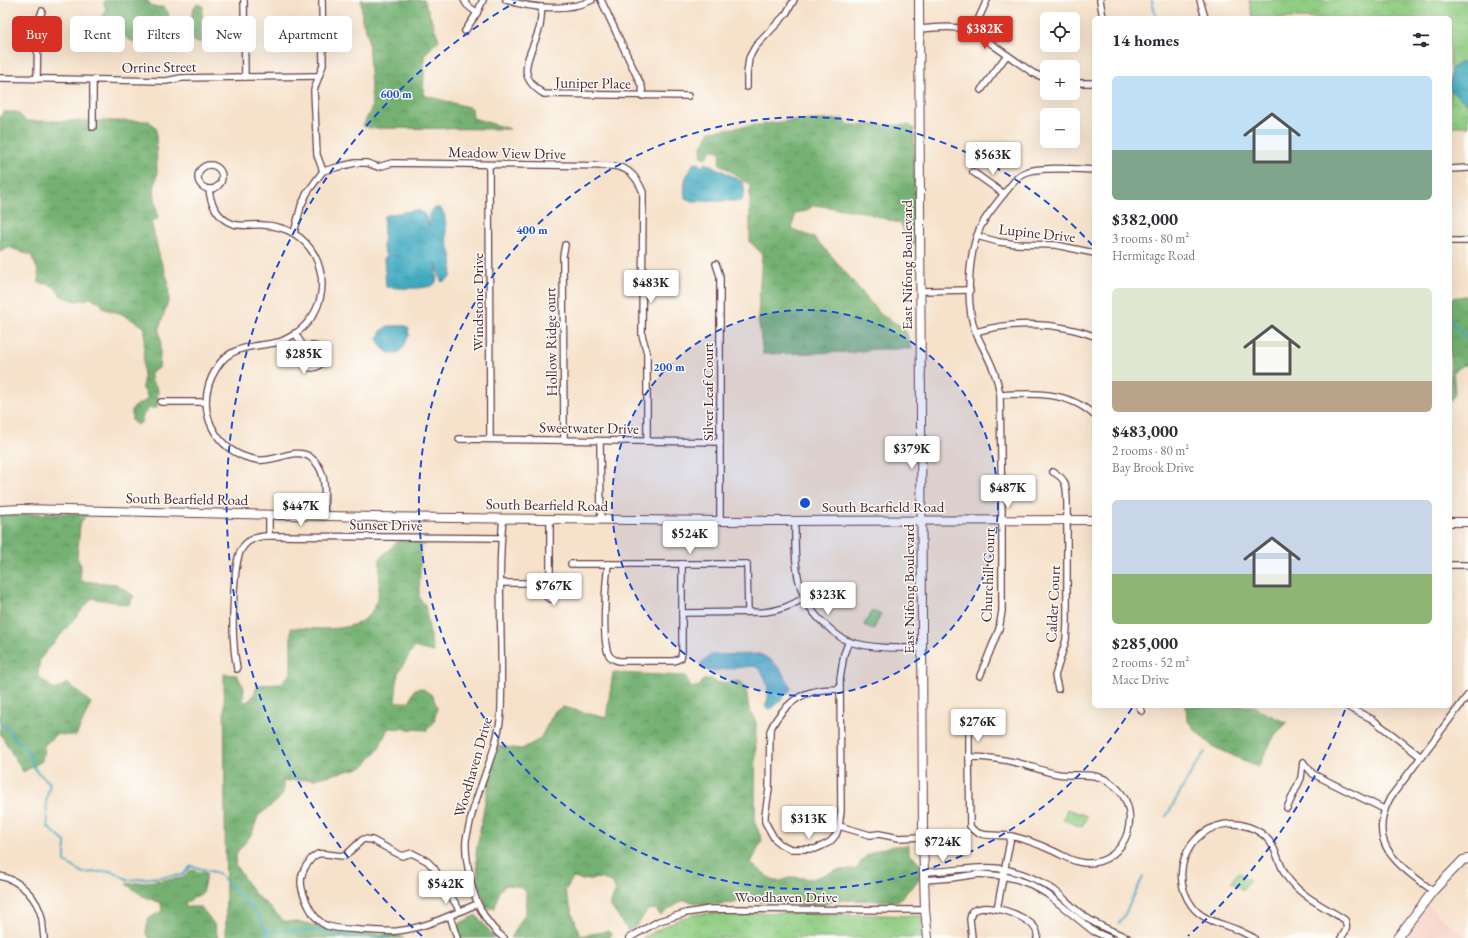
<!DOCTYPE html>
<html lang="en">
<head>
<meta charset="utf-8">
<style>
	:root { --surface:#fff; --page:#f7f7f7; --text:#2b2b33; --muted:#7c7c81; --accent:#d93025 }
	body { margin:0; font-family:"EB Garamond",serif; background:var(--page); color:var(--text); height:100vh; display:flex; flex-direction:column; font-size:15px; white-space:nowrap }
	* { box-sizing:border-box; margin:0 }
	p { font-size:13px; color:var(--muted) }
	.icon { flex:none; width:22px; height:22px; fill:none; stroke:currentColor; stroke-width:2; stroke-linecap:round; stroke-linejoin:round }
	.map { position:relative; flex:1; overflow:hidden }
	.drawer { position:absolute; left:1092px; top:16px; width:360px; height:692px; display:flex; flex-direction:column; background:var(--surface); border-radius:6px; box-shadow:0 4px 16px #0002 }
	.drawer>* { flex:none }
	.hud { position:absolute; left:12px; top:16px; width:380px; height:36px; display:flex; gap:8px }
	.buttons { position:absolute; left:1040px; top:12px; display:grid; gap:8px }
	.buttons a { display:grid; place-items:center; width:40px; height:40px; border-radius:6px; background:var(--surface); box-shadow:0 4px 16px #0002; font-size:20px }
	.price { position:absolute; translate:-50% -34px; padding:0 9px; border-radius:4px; background:#fff; color:#222; font-size:13px; line-height:26px; filter:drop-shadow(0 1px 2px #0008) }
	.price::after { content:''; position:absolute; left:50%; top:24px; width:12px; height:9px; margin-left:-6px; background:inherit; clip-path:polygon(0 0,100% 0,50% 100%) }
	.price.current { background:var(--accent); color:#fff }
	ul { padding:0; list-style:none }
	li { display:grid; align-content:center; gap:8px; height:212px; padding:0 20px }
	li span { display:grid; place-items:center; height:124px; border-radius:6px; color:#555 }
	li>.icon { margin-inline-start:auto }
	span .icon { width:72px; height:72px; fill:#fffc; stroke-width:1 }
	li b { font-size:17px }
	h2 { display:flex; justify-content:space-between; align-items:center; height:48px; padding:0 20px; font-size:17px }
	.tag { padding:0 14px; border-radius:6px; background:var(--surface); box-shadow:0 4px 16px #0002; font-size:14px; line-height:36px }
	.tag.current { background:var(--accent); color:#fff }
	.map>svg:first-child { display:block }
</style>
</head>
<body>
<div class="map">
<svg width="1468" height="938" viewBox="0 0 1468 938">
	<defs>
		<pattern id="forest-crowns" width="20" height="18" patternUnits="userSpaceOnUse"><rect width="20" height="18" fill="#75b172"/><path d="M2 6a3 3 0 1 1 6 0M12 15a3 3 0 1 1 6 0" fill="none" stroke="#628f5e"/></pattern>
		<pattern id="park-crowns" width="20" height="18" patternUnits="userSpaceOnUse"><rect width="20" height="18" fill="#92ce84"/><path d="M2 6a3 3 0 1 1 6 0M12 15a3 3 0 1 1 6 0" fill="none" stroke="#7fb072"/></pattern>
		<pattern id="water-ripples" width="26" height="14" patternUnits="userSpaceOnUse"><rect width="26" height="14" fill="#41aac1"/><path d="M2 4q2-2 4 0t4 0M15 11q2-2 4 0t4 0" fill="none" stroke="#388a9d"/></pattern>
	</defs>
	<rect width="100%" height="100%" fill="#fdfcf7"/>
	<filter id="ink" filterUnits="userSpaceOnUse"><feTurbulence type="fractalNoise" baseFrequency=".025" numOctaves="2"/><feDisplacementMap in="SourceGraphic" scale="8" xChannelSelector="R" yChannelSelector="G"/><feConvolveMatrix kernelMatrix="1 2 1 2 8 2 1 2 1" color-interpolation-filters="sRGB"/></filter>
	<filter id="wash" filterUnits="userSpaceOnUse"><feTurbulence type="fractalNoise" baseFrequency=".012" numOctaves="4" result="noise"/><feDisplacementMap in="SourceGraphic" scale="16" xChannelSelector="R" yChannelSelector="G"/><feGaussianBlur stdDeviation="0.9" result="paint"/><feColorMatrix in="noise" values="0 0 0 0 0 0 0 0 0 0 0 0 0 0 0 0 0 1.4 0 .05"/><feComposite in="paint" operator="in"/></filter>
	<g filter="url(#wash)">
		<rect width="100%" height="100%" fill="#f6e2cb"/>
		<path fill="#f7d1c6" d="M1422 902 1468 938H1396Z"/>
		<g fill="#92ce84" stroke="#6e7658">
			<path d="M873 610 881 614 873 630 864 625Z"/>
			<path d="M1067 809 1087 816 1082 827 1063 820Z"/>
			<path d="M1238 872 1250 880 1243 890 1231 882Z"/>
		</g>
		<g fill="url(#forest-crowns)" stroke="#60684e">
			<path d="M105 0H147L153 7H163L168 12 169 19 191 18 194 7 198 4 203 6 201 29 202 42H194L189 37 179 43 141 45 128 39 103 17 106 10 104 3Z"/>
			<path d="M361 0H424L439 40 425 54 423 95 472 108 473 118 510 129 370 128 363 126 372 107 368 36 362 20Z"/>
			<path d="M3 112H17L26 121H149L156 128 157 174 154 190 158 219 151 221 160 259 168 280 169 298 159 329 161 342 159 368 151 372V380L158 389 157 408H149L143 415 142 422 137 425 132 421V409L139 404 147 400V395L142 387 144 376 143 368 145 329 143 326 120 313 104 309 100 302 91 298 76 301 61 296C54 285 52 284 39 283L38 271 31 255 8 247 0 251V118Z"/>
			<path d="M843 119 849 125H909L914 129 915 244 909 245 901 224 864 212 814 205 806 211 795 213 792 229 813 237 829 253 881 315 899 325 906 332 912 349H875L854 352 763 354 758 316 762 254 750 242V185L719 163 721 155 718 150H711L707 157H702L701 148 710 131 788 121Z"/>
			<path d="M1466 296 1468 297V365H1464L1453 371 1455 393 1450 402V298Z"/>
			<path d="M72 513 86 514 80 525 77 558 81 566 80 581 116 584 134 596 128 605 92 598 40 659 38 676 55 690 67 683 91 703 76 736 56 734 44 746 42 761 23 772 0 733V514Z"/>
			<path d="M398 541H421L419 597 425 605 433 652 414 647 398 673 395 702H409L415 689 422 688 433 696 437 708 434 722 427 730 388 728 378 750 363 767 314 779 283 781V794L277 801 258 816 252 834 237 852 235 865 254 893 275 912 283 921 306 923 338 932 397 935 404 938H226L224 674 237 675 244 688 243 701 246 702 252 698 258 685 280 684 291 673V628C322 628 370 637 378 596 380 584 379 571 380 558Z"/>
			<path d="M613 673 685 676 691 688 700 686 703 680 711 679 717 683 740 681 746 688 749 709 756 722 755 823 762 840 751 863 774 881H781L792 877 812 879 838 870 857 869C866 848 889 846 909 845V855L915 858 920 863 919 880 898 901 837 900 822 905 759 902 748 893 735 903 705 905 684 900 660 915 656 909 647 910 638 924 628 931 610 905 616 890 612 882 599 878 583 880 573 878 565 891 580 936 608 931 612 935 609 938H511L526 912V891L517 886 506 885 499 891 495 908H487L479 886 476 853 485 802 497 746 522 749 540 739 555 711 563 707 606 718Z"/>
			<path d="M1186 706H1255L1263 712 1287 723 1275 735 1258 767 1212 746 1195 730 1187 720Z"/>
			<path d="M191 870 207 873 202 893 185 903 186 907H201L214 924 218 938H149L146 934 148 919 162 911 161 903 143 896 126 884 183 878Z"/>
			<path d="M476 915 495 938H458L455 926Z"/>
		</g>
		<g fill="url(#park-crowns)" stroke="#6e7658">
			<path d="M1249 0H1468V126H1450V18H1253Z"/>
			<path d="M738 912 921 916 923 938H642L680 919 698 914Z"/>
		</g>
		<g fill="url(#water-ripples)" stroke="#466476">
			<path d="M1468 60V104L1450 90V70L1459 63Z"/>
			<path d="M694 162 699 163 700 166H703L705 163 711 165 743 182C745 190 745 195 741 201H692L685 198C683 177 686 179 694 162Z"/>
			<path d="M435 208H440C449 217 444 233 448 245 449 249 451 253 452 257 453 264 452 270 451 277L442 282 441 281 436 263C436 268 438 277 436 282 433 291 395 288 386 287L384 259 386 255 383 249 384 216 391 214 418 210 425 215 429 227C429 219 426 213 435 208Z"/>
			<path d="M388 326H406L409 328 408 334H410C406 339 406 344 403 348 393 361 381 350 378 339L381 331Z"/>
			<path d="M759 654C775 660 784 672 791 688 789 694 775 704 770 710L766 708C765 704 767 702 768 698 769 688 765 670 754 666L708 671 702 668 701 663 705 659 711 655Z"/>
		</g>
		<g fill="none" stroke-linecap="round" stroke-linejoin="round">
			<g stroke="#41aac1" stroke-width="2">
				<path d="M1152 0 1156 18"/>
				<path d="M1450 320 1464 336 1468 337"/>
				<path d="M0 721 28 752 36 771 50 783 46 802 48 827 65 842V862L83 873 111 871 129 880 183 875 191 866 218 873 259 916 265 930 272 938"/>
				<path d="M1166 817 1191 773 1205 752"/>
				<path d="M1119 923 1124 916 1143 877"/>
				<path d="M266 930 292 931 319 930 354 936 390 938"/>
			</g>
		</g>
	</g>
	<g filter="url(#ink)">
		<g fill="none" stroke-linecap="round" stroke-linejoin="round">
			<defs>
				<g id="street">
					<path d="M244 0 245 77"/>
					<path d="M322 0 323 65 314 90 317 155 323 171"/>
					<path d="M464 0 467 5 477 13"/>
					<path d="M506 0C530 8 568 12 592 0"/>
					<path d="M601 0 642 87 643 96"/>
					<path d="M1100 0 1103 18"/>
					<path d="M1200 0 1205 18"/>
					<path d="M542 7C541 13 541 20 540 26 533 54 511 74 544 94L688 96"/>
					<path d="M919 29C937 28 956 25 973 31L1033 73 1047 79"/>
					<path d="M465 31 477 13 483 0"/>
					<path d="M973 31 987 0"/>
					<path d="M0 78 166 81 181 78 319 76"/>
					<path d="M37 79 38 23 42 11"/>
					<path d="M93 80V127"/>
					<path d="M1073 83H1094"/>
					<path d="M747 87V74L749 58 755 47 786 14 794 0"/>
					<path d="M981 90 1007 55"/>
					<path d="M489 165 490 439"/>
					<circle cx="210" cy="177" r="12"/>
					<path d="M1450 169 1468 168"/>
					<path d="M973 172 1004 194"/>
					<path d="M209 189C210 203 218 219 233 224 242 227 254 224 263 225 286 226 304 236 315 256 329 285 321 315 295 334 290 337 285 340 279 342 262 346 242 345 227 356 219 362 212 375 209 384 198 419 221 455 258 460 275 462 296 447 310 457 329 470 324 496 324 516"/>
					<path d="M294 233 301 206 307 193 323 171 338 167 355 163H367L378 167 392 163 614 166C630 168 637 178 643 192L642 335 647 353V441"/>
					<path d="M977 236 999 242 1017 244 1056 245 1094 253"/>
					<path d="M1450 241H1468"/>
					<path d="M716 264 720 276V521"/>
					<path d="M920 291 970 290"/>
					<path d="M976 332C1014 321 1056 322 1094 336"/>
					<path d="M295 333 305 349"/>
					<circle cx="312" cy="357" r="11"/>
					<path d="M1000 395C1033 393 1068 391 1094 415"/>
					<path d="M161 402H206"/>
					<path d="M459 439 720 442"/>
					<path d="M564 440 563 256 565 245"/>
					<path d="M600 441 601 519"/>
					<path d="M1053 472C1068 480 1066 487 1067 502V625L1066 640 1055 676 1058 689"/>
					<path d="M269 514V536"/>
					<path d="M503 518C497 582 503 646 501 709 500 747 478 785 470 822 469 828 467 834 466 840 465 855 468 868 471 882 475 902 487 926 504 938"/>
					<path d="M550 519V589L547 591 546 595 548 598 552 599 555 597 556 593 554 590 550 589"/>
					<path d="M795 521C795 561 793 599 828 627 834 633 842 639 850 642 874 649 899 648 923 648"/>
					<path d="M571 564H747L748 612"/>
					<path d="M608 564C606 580 601 642 609 655 611 659 615 660 619 661H674L681 658 682 652V564"/>
					<path d="M1450 565H1468"/>
					<path d="M501 583H550"/>
					<path d="M682 613 765 612C781 610 790 606 804 598"/>
					<path d="M237 669C236 661 234 653 234 645 232 626 233 565 241 550 247 539 258 536 269 536L501 538"/>
					<path d="M980 676 999 629 1002 611V519L1000 395C997 371 986 355 976 333 965 306 968 254 980 228 988 212 1001 198 1012 184 1015 180 1019 175 1024 173 1038 166 1077 169 1094 170"/>
					<path d="M840 689C831 689 821 689 812 692 794 696 777 714 770 731L769 789 765 815V822L774 838 780 844 791 849H815L822 846 830 842 836 835 839 826 841 811 840 679 844 654 849 641"/>
					<path d="M1139 706 1142 711"/>
					<path d="M1346 706 1372 719 1421 757"/>
					<path d="M969 730V757"/>
					<path d="M1303 762 1313 774 1384 809"/>
					<path d="M1287 808 1301 778 1303 762"/>
					<path d="M839 826 870 835 879 834 899 838 923 837"/>
					<path d="M924 872C951 872 977 865 1003 869 1021 872 1039 880 1054 890 1064 898 1073 908 1084 916 1097 926 1113 931 1128 938"/>
					<path d="M0 876C20 880 38 898 42 919 43 925 43 932 44 938"/>
					<path d="M924 880 951 878 979 874 1003 876 1016 879 1032 885 1047 894 1093 931 1109 938"/>
					<path d="M1433 891C1400 866 1365 845 1390 798L1468 695"/>
					<path d="M997 909 1011 836C1024 839 1038 844 1051 850 1063 855 1071 862 1085 863 1128 865 1146 808 1111 783 1095 771 1077 777 1058 774 1044 772 1031 766 1018 763 1002 759 986 757 969 757L970 826C977 839 998 834 1011 836"/>
					<path d="M460 911 434 868 427 861 412 853 402 856 372 840 364 839 362 840 345 856C338 856 324 853 318 854 314 856 311 858 309 862 296 877 301 891 309 907 313 915 318 922 327 926 338 929 349 929 360 930 372 930 385 932 397 931 425 928 451 915 477 904"/>
					<path d="M450 916 457 938"/>
					<path d="M629 938 659 921 686 913 710 909 925 910"/>
					<path d="M972 938 970 919 972 911C978 908 984 907 991 908 1005 909 1041 921 1037 938"/>
					<path d="M1254 938C1248 935 1241 931 1235 929 1220 923 1202 920 1192 906 1162 866 1201 810 1249 827 1280 838 1274 862 1290 881 1304 898 1327 908 1345 920 1348 928 1346 931 1341 938"/>
				</g>
				<g id="secondary">
					<path d="M919 0 923 837 925 910 928 938"/>
					<path d="M0 510 22 509 374 517 720 521 1094 520"/>
					<path d="M1450 522H1468"/>
					<path d="M1397 938 1433 891 1463 860 1468 859"/>
				</g>
			</defs>
			<use href="#street" stroke="#643c43" stroke-width="8"/>
			<use href="#secondary" stroke="#643c43" stroke-width="10"/>
			<use href="#street" stroke="#fff" stroke-width="5.5"/>
			<use href="#secondary" stroke="#fff" stroke-width="8"/>
		</g>
	</g>
	<circle cx="805" cy="503" r="193" fill="#1d4ed8" fill-opacity=".12"/>
	<g fill="none" stroke="#1d4ed8" stroke-width="2" stroke-dasharray="7 5">
		<circle cx="805" cy="503" r="193"/>
		<path d="M1132 708A386 386 0 1 1 1092 245"/>
		<path d="M1345 710A578 578 0 0 1 1188 936M422 936A578 578 0 0 1 516 2"/>
	</g>
	<g text-anchor="middle" stroke-width="3" stroke-linejoin="round" paint-order="stroke">
		<g font-size="15" fill="#4a1f2b" stroke="#fdfcf7">
			<text transform="translate(159 67) rotate(-1)" y="5">Orrine Street</text>
			<text transform="translate(593 83) rotate(1)" y="5">Juniper Place</text>
			<text transform="translate(507 153) rotate(1)" y="5">Meadow View Drive</text>
			<text transform="translate(1037 233) rotate(6)" y="5">Lupine Drive</text>
			<text transform="translate(907 265) rotate(-90)" y="5">East Nifong Boulevard</text>
			<text transform="translate(478 302) rotate(-90)" y="5">Windstone Drive</text>
			<text transform="translate(551 342) rotate(-91)" y="5">Hollow Ridge ourt</text>
			<text transform="translate(708 392) rotate(-90)" y="5">Silver Leaf Court</text>
			<text transform="translate(589 428) rotate(1)" y="5">Sweetwater Drive</text>
			<text transform="translate(187 499) rotate(1)" y="5">South Bearfield Road</text>
			<text transform="translate(547 505) rotate(1)" y="5">South Bearfield Road</text>
			<text x="883" y="512">South Bearfield Road</text>
			<text transform="translate(386 525) rotate(1)" y="5">Sunset Drive</text>
			<text transform="translate(988 575) rotate(-88)" y="5">Churchill Court</text>
			<text transform="translate(909 589) rotate(-90)" y="5">East Nifong Boulevard</text>
			<text transform="translate(1053 604) rotate(-87)" y="5">Calder Court</text>
			<text transform="translate(473 767) rotate(-74)" y="5">Woodhaven Drive</text>
			<text x="786" y="902">Woodhaven Drive</text>
		</g>
	</g>
	<circle cx="805" cy="503" r="6" fill="#1d4ed8" stroke="#fdfcf7" stroke-width="2"/>
	<g font-size="12" text-anchor="middle" font-weight="bold" fill="#1d4ed8" stroke="#fdfcf7" stroke-width="3" stroke-linejoin="round" paint-order="stroke">
		<text x="396" y="98">600 m</text>
		<text x="532" y="234">400 m</text>
		<text x="669" y="371">200 m</text>
	</g>
</svg>
<div class="buttons">
<a><svg class="icon" aria-label="locate" viewBox="0 0 24 24"><circle cx="12" cy="12" r="6"/><path d="M12 2v4M12 18v4M2 12h4M18 12h4"/></svg></a>
<a>+</a>
<a>−</a>
</div>
<b class="price current" style="left:985px;top:50px">$382K</b>
<b class="price" style="left:993px;top:176px">$563K</b>
<b class="price" style="left:651px;top:304px">$483K</b>
<b class="price" style="left:304px;top:375px">$285K</b>
<b class="price" style="left:912px;top:470px">$379K</b>
<b class="price" style="left:1008px;top:509px">$487K</b>
<b class="price" style="left:301px;top:527px">$447K</b>
<b class="price" style="left:690px;top:555px">$524K</b>
<b class="price" style="left:554px;top:607px">$767K</b>
<b class="price" style="left:828px;top:616px">$323K</b>
<b class="price" style="left:978px;top:743px">$276K</b>
<b class="price" style="left:809px;top:840px">$313K</b>
<b class="price" style="left:943px;top:863px">$724K</b>
<b class="price" style="left:446px;top:905px">$542K</b>
<div class="hud">
<a class="tag current">Buy</a>
<a class="tag">Rent</a>
<a class="tag">Filters</a>
<a class="tag">New</a>
<a class="tag">Apartment</a>
</div>
<section class="drawer">
<h2>14 homes<svg class="icon" aria-label="filters" viewBox="0 0 24 24"><path d="M4 7h16M4 17h16"/><circle cx="9" cy="7" r="2"/><circle cx="15" cy="17" r="2"/></svg></h2>
<ul>
<li><span style="background:linear-gradient(#bfe0f5 60%,#7fa58c 0)"><svg class="icon" aria-label="home" viewBox="0 0 24 24"><path d="M3 11l9-7 9 7M6 9v11h12V9"/></svg></span><div><b>$382,000</b><p>3 rooms · 80 m²</p><p>Hermitage Road</p></div></li>
<li><span style="background:linear-gradient(#dfe7d0 75%,#b9a48a 0)"><svg class="icon" aria-label="home" viewBox="0 0 24 24"><path d="M3 11l9-7 9 7M6 9v11h12V9"/></svg></span><div><b>$483,000</b><p>2 rooms · 80 m²</p><p>Bay Brook Drive</p></div></li>
<li><span style="background:linear-gradient(#c9d6e8 60%,#8fb573 0)"><svg class="icon" aria-label="home" viewBox="0 0 24 24"><path d="M3 11l9-7 9 7M6 9v11h12V9"/></svg></span><div><b>$285,000</b><p>2 rooms · 52 m²</p><p>Mace Drive</p></div></li>
</ul>
</section>
</div>
</body>
</html>
